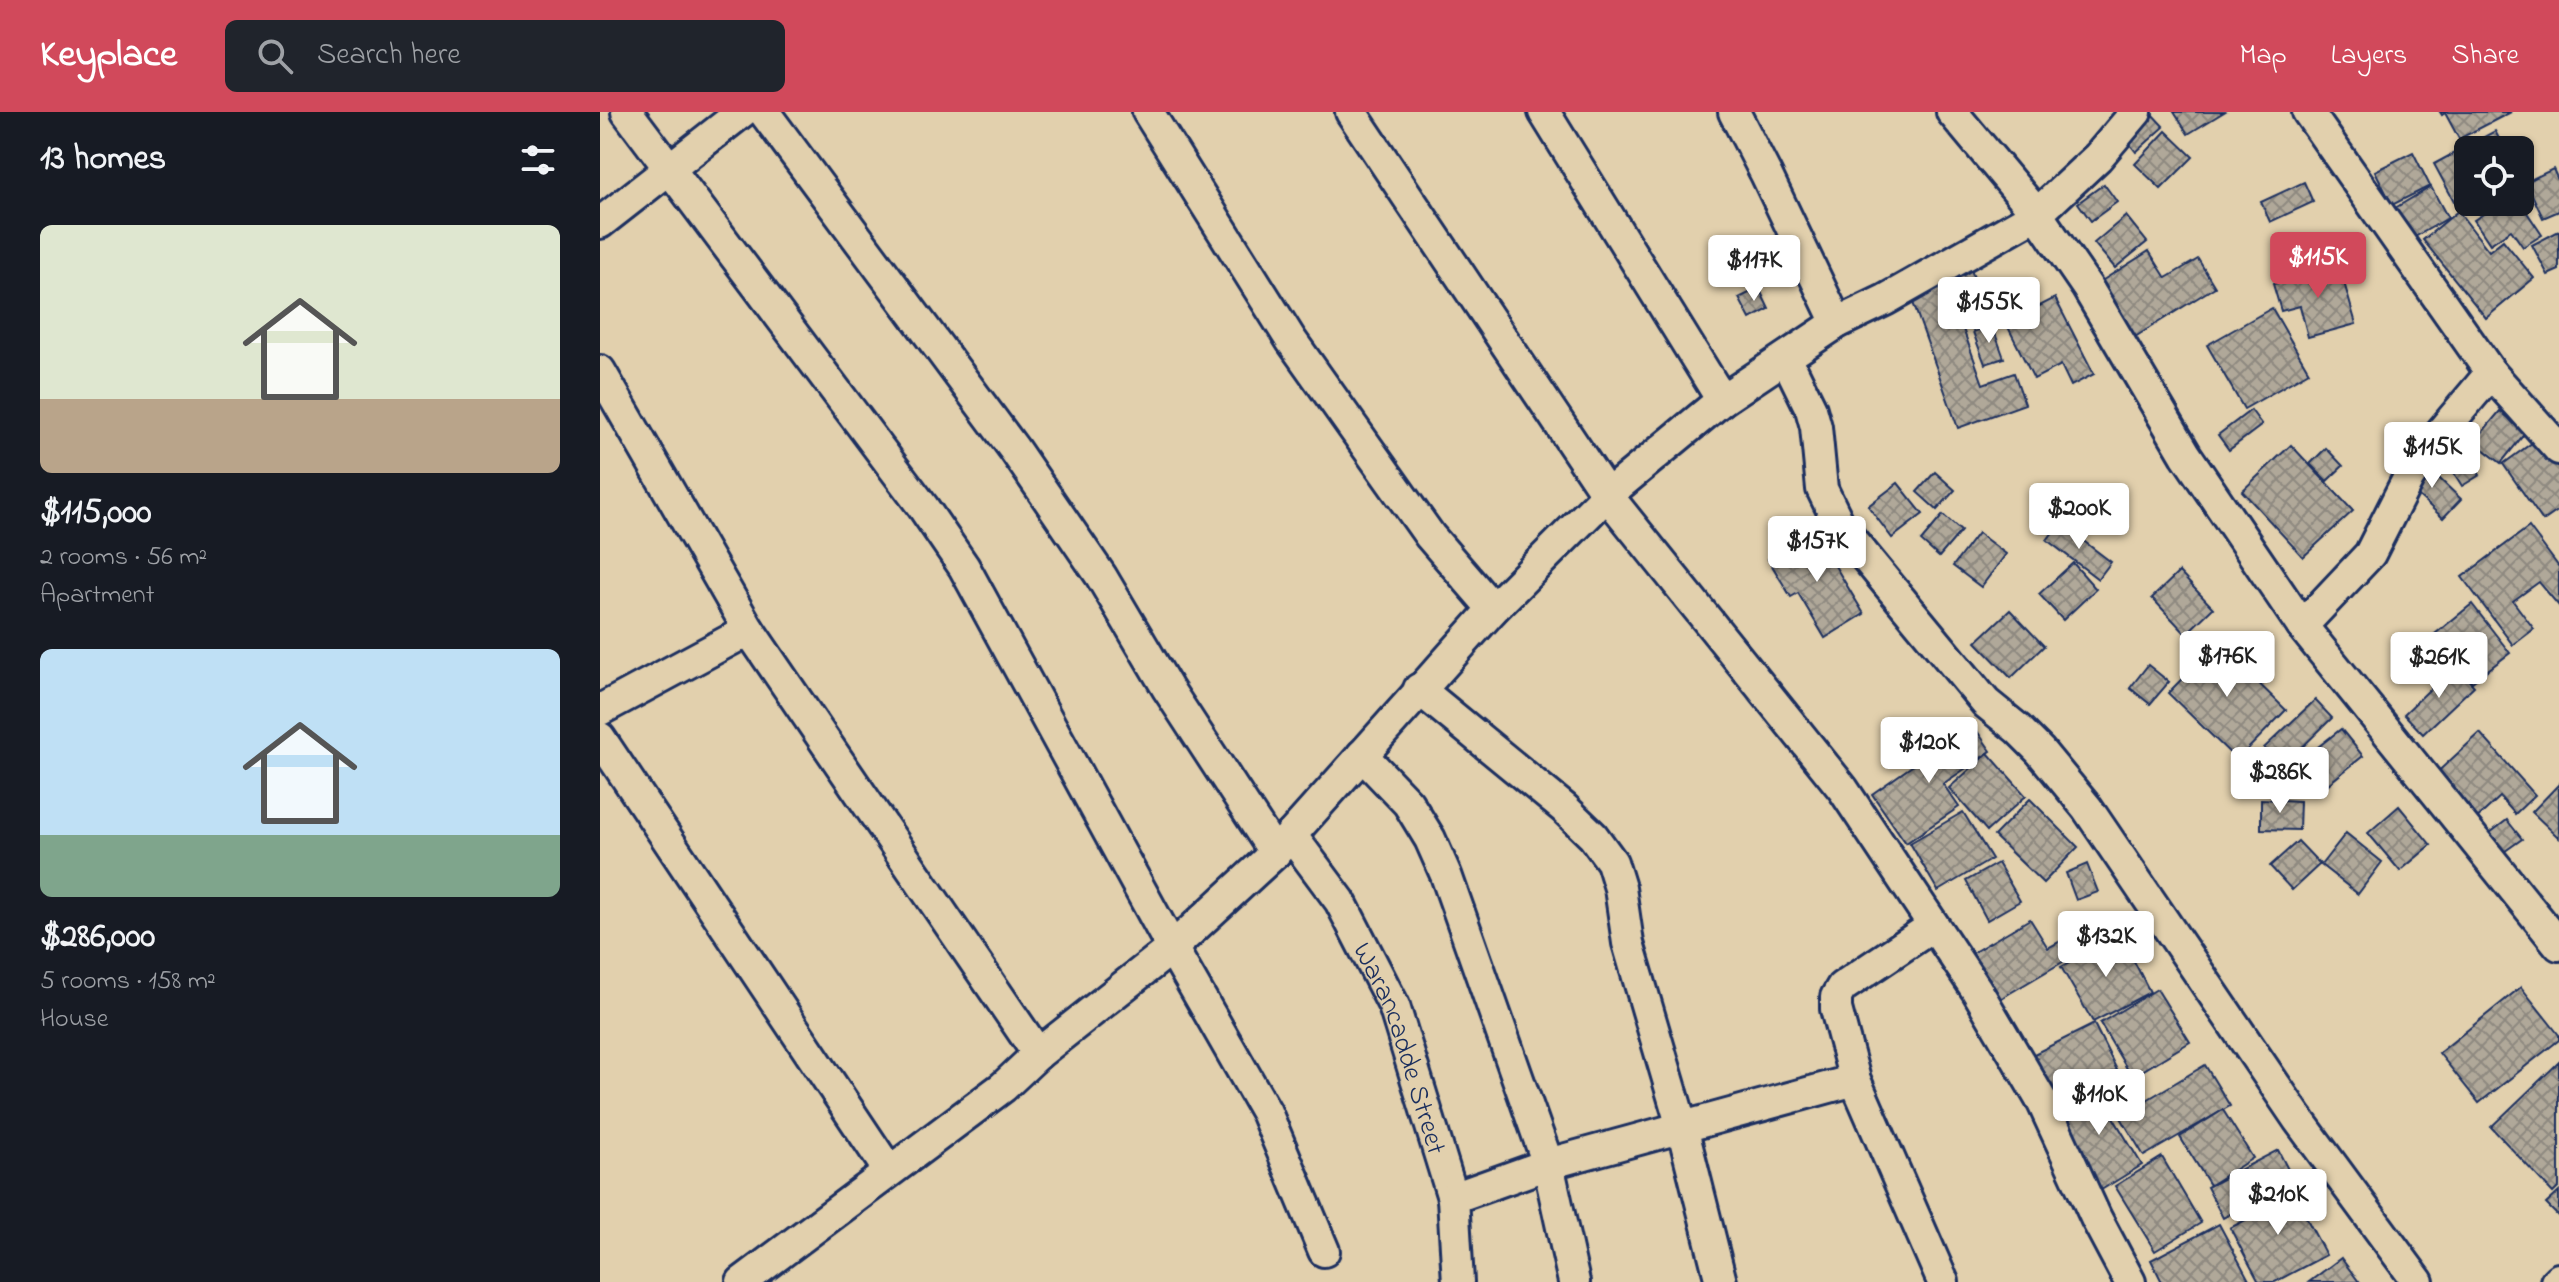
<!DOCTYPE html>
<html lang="en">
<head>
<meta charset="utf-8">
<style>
	:root { --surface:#171b24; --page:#20242c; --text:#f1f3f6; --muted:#9ea1a6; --accent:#d1495b }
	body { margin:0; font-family:"Indie Flower",sans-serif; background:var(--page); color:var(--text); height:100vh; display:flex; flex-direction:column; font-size:30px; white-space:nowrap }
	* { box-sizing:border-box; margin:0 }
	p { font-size:26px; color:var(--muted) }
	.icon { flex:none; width:44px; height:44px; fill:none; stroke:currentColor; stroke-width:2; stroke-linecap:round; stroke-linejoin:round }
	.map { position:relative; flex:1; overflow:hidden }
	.side { display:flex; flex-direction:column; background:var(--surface); width:600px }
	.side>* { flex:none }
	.controls { position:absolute; left:1854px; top:24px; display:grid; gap:16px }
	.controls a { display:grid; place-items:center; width:80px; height:80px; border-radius:12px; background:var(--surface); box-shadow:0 2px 6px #0004; font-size:40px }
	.price { position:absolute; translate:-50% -68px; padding:0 18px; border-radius:8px; background:#fff; color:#222; font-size:26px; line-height:52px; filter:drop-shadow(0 2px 4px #0008) }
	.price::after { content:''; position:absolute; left:50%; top:48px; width:24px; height:18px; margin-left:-12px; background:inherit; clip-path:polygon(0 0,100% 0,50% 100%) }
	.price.selected { background:var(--accent); color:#fff }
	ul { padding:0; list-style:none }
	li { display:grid; align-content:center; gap:16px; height:424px; padding:0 40px }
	li span { display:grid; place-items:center; height:248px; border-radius:12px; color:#555 }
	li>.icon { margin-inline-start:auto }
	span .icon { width:144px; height:144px; fill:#fffc; stroke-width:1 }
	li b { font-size:34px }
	h2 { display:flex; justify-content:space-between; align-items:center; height:96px; padding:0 40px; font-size:34px }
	header { display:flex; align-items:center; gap:48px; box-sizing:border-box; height:112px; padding:0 40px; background:var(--accent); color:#fff }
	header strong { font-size:38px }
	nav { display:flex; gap:44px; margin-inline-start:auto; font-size:28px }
	.search { width:560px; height:72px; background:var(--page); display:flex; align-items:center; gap:20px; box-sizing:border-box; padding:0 28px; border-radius:12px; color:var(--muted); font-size:30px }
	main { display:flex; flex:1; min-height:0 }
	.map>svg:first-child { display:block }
</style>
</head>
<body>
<header>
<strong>Keyplace</strong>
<div class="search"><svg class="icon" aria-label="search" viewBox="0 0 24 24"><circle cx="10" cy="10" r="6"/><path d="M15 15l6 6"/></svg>Search here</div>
<nav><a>Map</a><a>Layers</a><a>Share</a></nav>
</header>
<main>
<section class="side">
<h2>13 homes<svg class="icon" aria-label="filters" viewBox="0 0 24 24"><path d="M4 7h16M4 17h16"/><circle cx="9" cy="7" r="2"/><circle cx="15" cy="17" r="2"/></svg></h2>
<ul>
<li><span style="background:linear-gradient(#dfe7d0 70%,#b9a48a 0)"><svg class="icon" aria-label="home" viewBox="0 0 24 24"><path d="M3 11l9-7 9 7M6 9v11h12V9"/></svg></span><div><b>$115,000</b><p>2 rooms · 56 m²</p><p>Apartment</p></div></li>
<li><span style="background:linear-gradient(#bfe0f5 75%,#7fa58c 0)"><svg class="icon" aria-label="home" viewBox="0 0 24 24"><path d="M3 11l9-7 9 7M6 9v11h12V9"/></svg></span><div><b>$286,000</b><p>5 rooms · 158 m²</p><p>House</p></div></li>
</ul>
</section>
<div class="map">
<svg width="1959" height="1170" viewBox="0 0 1959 1170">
	<defs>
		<pattern id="building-cross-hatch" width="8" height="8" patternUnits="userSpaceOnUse" patternTransform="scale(2)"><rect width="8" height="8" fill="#b0a899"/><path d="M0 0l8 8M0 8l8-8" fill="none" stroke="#8e8980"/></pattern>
	</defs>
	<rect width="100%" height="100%" fill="#e2d0ad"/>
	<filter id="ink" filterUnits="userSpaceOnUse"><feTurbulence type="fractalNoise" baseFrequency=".0125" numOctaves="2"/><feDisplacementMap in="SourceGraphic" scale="16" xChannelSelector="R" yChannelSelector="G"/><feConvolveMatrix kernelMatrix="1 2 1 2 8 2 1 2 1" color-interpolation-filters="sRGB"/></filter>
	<g filter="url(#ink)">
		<g fill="url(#building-cross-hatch)" stroke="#1b2f5e" stroke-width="2">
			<path d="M1550 0 1564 15 1536 40 1521 21Z"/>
			<path d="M1574 0H1624L1588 22Z"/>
			<path d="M1840 0H1911L1859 27 1845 1 1842 3Z"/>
			<path d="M1566 19 1593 45 1561 77 1535 52Z"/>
			<path d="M1895 19 1905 38H1868V90H1882L1861 102 1834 52Z"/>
			<path d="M1813 40 1830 74 1792 93 1775 59Z"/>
			<path d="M1953 57 1959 70V99L1943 106 1926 70Z"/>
			<path d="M1704 70 1713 90 1670 110 1661 90Z"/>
			<path d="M1504 72 1517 90 1491 109 1478 91Z"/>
			<path d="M1831 75 1848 106 1813 126 1795 96Z"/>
			<path d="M1902 90H1920L1942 123 1923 135 1911 118 1890 132 1874 108Z"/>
			<path d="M1858 99 1889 139 1903 128 1934 166 1886 206 1823 128Z"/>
			<path d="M1526 104 1547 130 1515 156 1494 131Z"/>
			<path d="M1959 119V158L1948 163 1932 133Z"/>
			<path d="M1549 139 1566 166 1598 147 1615 175 1535 225 1500 170Z"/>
			<path d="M1368 149 1380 183 1354 192 1383 272 1414 261 1425 292 1358 316 1306 171Z"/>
			<path d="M1739 153 1756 212 1708 225 1700 194 1681 199 1673 172Z"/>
			<path d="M1159 176 1169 197 1150 207 1139 186Z"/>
			<path d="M1455 186 1494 262 1471 274 1461 253 1434 267 1406 211Z"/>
			<path d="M1672 196 1709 260 1644 297 1607 233Z"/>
			<path d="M1392 213 1404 246 1385 252 1373 220Z"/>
			<path d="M1651 298 1662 313 1629 338 1618 323Z"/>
			<path d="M1900 299 1926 320 1901 351 1874 330Z"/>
			<path d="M1943 323 1959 346V398L1943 409 1903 352Z"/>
			<path d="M1691 333 1753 399 1703 445 1642 379Z"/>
			<path d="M1726 336 1743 354 1727 369 1710 352Z"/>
			<path d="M1864 339 1880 363 1862 374 1847 350Z"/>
			<path d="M1821 349 1861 387 1843 406 1802 369Z"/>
			<path d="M1335 360 1355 378 1337 398 1317 380Z"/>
			<path d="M1298 371 1323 402 1292 426 1268 394Z"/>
			<path d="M1343 403 1361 419 1339 445 1321 429Z"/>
			<path d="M1460 411 1511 450 1498 467 1447 428Z"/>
			<path d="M1929 415 1959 455V494L1939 470 1913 489 1934 517 1913 533 1862 465Z"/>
			<path d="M1214 419 1264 502 1225 526 1198 481 1191 485 1168 447Z"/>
			<path d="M1378 421 1406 442 1381 475 1353 454Z"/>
			<path d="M1473 451 1496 477 1463 508 1439 482Z"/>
			<path d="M1579 460 1613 496 1586 522 1552 486Z"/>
			<path d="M1872 492 1910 541 1872 570 1835 522Z"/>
			<path d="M1410 498 1444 534 1411 566 1376 530Z"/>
			<path d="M1625 523 1647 546 1640 553 1686 598 1637 648 1568 581Z"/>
			<path d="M1548 553 1569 570 1550 592 1530 576Z"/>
			<path d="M1855 553 1874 574 1823 622 1804 602Z"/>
			<path d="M1715 588 1732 606 1682 655 1664 636Z"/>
			<path d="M1372 612 1391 639 1343 672 1359 695 1306 731 1272 682Z"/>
			<path d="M1741 617 1763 644 1717 681 1695 653Z"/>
			<path d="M1880 621 1935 683 1915 702 1900 685 1873 710 1832 665Z"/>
			<path d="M1388 641 1426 684 1387 719 1349 676Z"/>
			<path d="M1959 672V726L1932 700Z"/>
			<path d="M1430 687 1478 735 1443 771 1394 724Z"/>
			<path d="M1661 687 1700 689 1699 718 1661 717Z"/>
			<path d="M1799 694 1831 733 1800 759 1768 721Z"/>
			<path d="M1363 700 1392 747 1338 779 1310 731Z"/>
			<path d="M1907 708 1922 727 1901 742 1886 724Z"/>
			<path d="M1746 721 1782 750 1758 782 1721 753Z"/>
			<path d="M1698 729 1720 752 1692 778 1670 754Z"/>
			<path d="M1398 751 1420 789 1387 808 1366 769Z"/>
			<path d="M1487 752 1498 780 1476 788 1466 761Z"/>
			<path d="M1430 807 1448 836 1468 825 1478 841 1400 887 1372 841Z"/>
			<path d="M1521 824 1550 880 1493 910 1461 855Z"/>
			<path d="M1921 875 1959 923V928L1879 991 1839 941Z"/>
			<path d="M1557 877 1590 930 1532 965 1500 911Z"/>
			<path d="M1494 912 1517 958 1458 988 1434 942Z"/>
			<path d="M1959 950V1075L1953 1081 1891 1015Z"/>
			<path d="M1605 953 1630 994 1544 1044 1520 1004Z"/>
			<path d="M1514 970 1530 995 1513 1005 1542 1053 1498 1080 1453 1007Z"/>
			<path d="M1623 998 1653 1046 1610 1073 1580 1025Z"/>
			<path d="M1678 1038 1694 1069 1623 1106 1607 1075Z"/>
			<path d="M1562 1045 1601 1111 1555 1139 1515 1074Z"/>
			<path d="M1689 1073 1726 1143 1675 1170H1659L1630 1116 1655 1103 1649 1093Z"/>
			<path d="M1959 1080V1105L1946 1092Z"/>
			<path d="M1619 1112 1650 1170H1562L1551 1148Z"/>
			<path d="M1741 1146 1759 1170H1709Z"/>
		</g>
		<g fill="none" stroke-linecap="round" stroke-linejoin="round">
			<defs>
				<g id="street">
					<path d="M27 0 323 395 364 455 572 836 666 1000 724 1139"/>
					<path d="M164 0 414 337 501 464 568 577 675 741"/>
					<path d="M548 0 691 228 830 424 893 497"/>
					<path d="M751 0 1007 383 1243 677 1376 877 1443 991 1496 1106 1530 1170"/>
					<path d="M944 0 1122 288"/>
					<path d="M1134 0 1166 62 1237 211"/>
					<path d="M1352 0 1437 102 1487 175 1586 343 1702 514 1959 833"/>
					<path d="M1708 0 1891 261 1959 337"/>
					<path d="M0 111 142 0"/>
					<path d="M1186 246 1211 297 1216 315 1222 377 1240 414 1386 591 1418 617 1440 639 1487 696 1698 1007 1818 1170"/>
					<path d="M0 259 149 518 438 942"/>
					<path d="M1702 514 1770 442 1809 365 1832 331 1891 261"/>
					<path d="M819 577 964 696 993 724 1012 750 1020 776 1028 831 1082 1015 1121 1170"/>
					<path d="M0 598 149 518"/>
					<path d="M0 626 289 1059"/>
					<path d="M762 643 808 691 830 727 846 763 948 1052 974 1170"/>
					<path id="s1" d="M691 723 740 789 794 894 853 1086 858 1170"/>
					<path d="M1333 814 1242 875 1236 885V897L1255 968 1343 1170"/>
					<path d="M853 1086 948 1052 1255 968"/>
					<path d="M142 1170 403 975 438 942 572 836 675 741 893 497 1007 383 1122 288 1237 211 1285 188 1437 102 1498 45 1536 0"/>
					<path d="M1956 1170 1959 1167"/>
				</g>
			</defs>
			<use href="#street" stroke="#1b2f5e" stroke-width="36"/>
			<use href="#street" stroke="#e2d0ad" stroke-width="30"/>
		</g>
	</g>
	<g text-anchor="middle" stroke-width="7" stroke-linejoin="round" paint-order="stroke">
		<g font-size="28" fill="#1b2f5e" stroke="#e2d0ad">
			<text dy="10" stroke="none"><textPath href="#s1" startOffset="242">Warancadde Street</textPath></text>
		</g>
	</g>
</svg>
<div class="controls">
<a><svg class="icon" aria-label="locate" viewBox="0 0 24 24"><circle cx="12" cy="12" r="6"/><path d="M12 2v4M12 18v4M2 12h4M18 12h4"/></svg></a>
</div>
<b class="price selected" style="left:1718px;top:188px">$115K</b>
<b class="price" style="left:1154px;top:191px">$117K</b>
<b class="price" style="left:1389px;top:233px">$155K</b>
<b class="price" style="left:1832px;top:378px">$115K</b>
<b class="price" style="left:1479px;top:439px">$200K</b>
<b class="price" style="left:1217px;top:472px">$157K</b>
<b class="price" style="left:1627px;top:587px">$176K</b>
<b class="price" style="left:1839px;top:588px">$261K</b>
<b class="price" style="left:1329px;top:673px">$120K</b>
<b class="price" style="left:1680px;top:703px">$286K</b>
<b class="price" style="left:1506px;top:867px">$132K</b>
<b class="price" style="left:1499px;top:1025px">$110K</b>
<b class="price" style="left:1678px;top:1125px">$210K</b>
</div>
</main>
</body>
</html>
